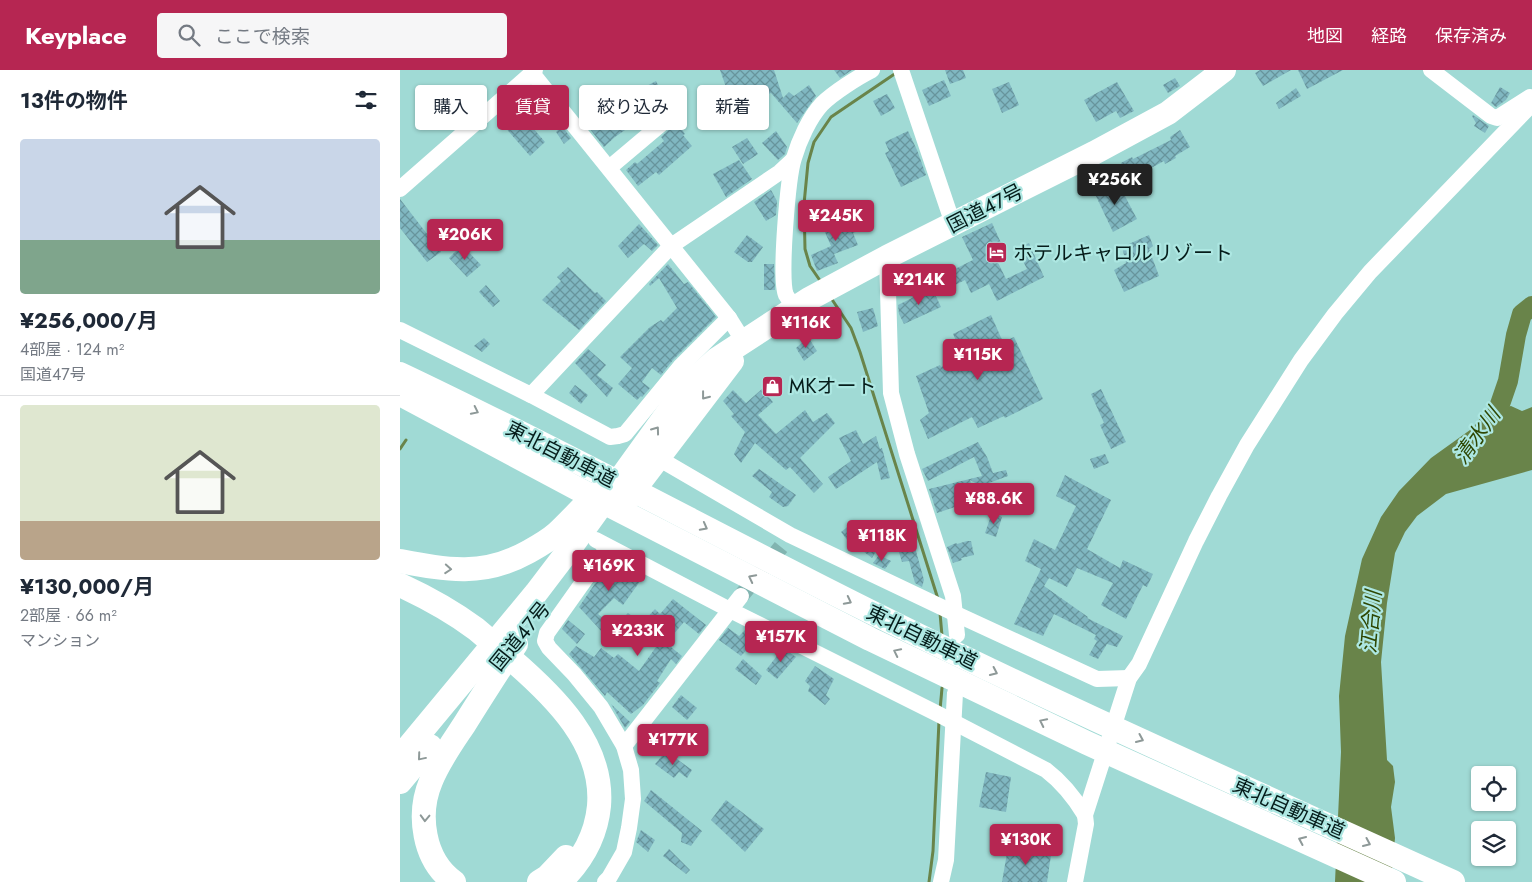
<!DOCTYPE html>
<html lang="ja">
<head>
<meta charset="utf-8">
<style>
	:root { --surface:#fff; --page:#f6f6f7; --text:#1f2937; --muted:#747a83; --line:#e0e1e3; --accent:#b62652 }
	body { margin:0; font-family:Jost,"Noto Sans JP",sans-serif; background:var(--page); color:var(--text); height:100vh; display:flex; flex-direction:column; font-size:19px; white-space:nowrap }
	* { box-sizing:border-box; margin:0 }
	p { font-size:16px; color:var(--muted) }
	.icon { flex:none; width:28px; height:28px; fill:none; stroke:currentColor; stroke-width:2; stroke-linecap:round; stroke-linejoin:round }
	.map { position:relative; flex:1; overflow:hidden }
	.sheet { display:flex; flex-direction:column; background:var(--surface); width:400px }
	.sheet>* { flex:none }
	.top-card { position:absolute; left:15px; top:15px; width:475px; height:45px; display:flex; gap:10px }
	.buttons { position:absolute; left:1071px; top:696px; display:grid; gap:10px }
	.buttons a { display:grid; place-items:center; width:45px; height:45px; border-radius:5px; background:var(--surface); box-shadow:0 1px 4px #0004; font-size:25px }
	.price { position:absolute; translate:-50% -42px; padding:0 11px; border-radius:5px; background:var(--accent); color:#fff; font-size:16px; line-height:32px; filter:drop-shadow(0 1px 2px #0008) }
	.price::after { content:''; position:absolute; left:50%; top:30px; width:15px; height:11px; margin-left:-8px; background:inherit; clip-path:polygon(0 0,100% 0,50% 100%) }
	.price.current { background:#222; color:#fff }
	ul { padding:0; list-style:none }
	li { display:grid; align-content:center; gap:10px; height:265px; padding:0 20px }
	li+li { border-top:1px solid var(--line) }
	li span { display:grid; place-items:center; height:155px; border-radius:5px; color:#555 }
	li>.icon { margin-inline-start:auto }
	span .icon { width:90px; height:90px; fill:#fffc; stroke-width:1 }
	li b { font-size:21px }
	h2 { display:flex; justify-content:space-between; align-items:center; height:60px; padding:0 20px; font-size:21px }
	.chip { padding:0 18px; border-radius:5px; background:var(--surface); box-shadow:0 1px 4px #0004; font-size:18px; line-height:45px }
	.chip.current { background:var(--accent); color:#fff }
	header { display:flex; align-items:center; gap:30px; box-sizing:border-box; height:70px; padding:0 25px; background:var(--accent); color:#fff }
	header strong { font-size:24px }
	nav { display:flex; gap:28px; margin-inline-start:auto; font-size:18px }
	.search { width:350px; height:45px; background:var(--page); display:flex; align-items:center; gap:12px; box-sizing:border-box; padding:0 18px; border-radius:5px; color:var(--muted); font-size:19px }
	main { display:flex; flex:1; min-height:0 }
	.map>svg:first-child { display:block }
</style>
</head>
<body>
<header>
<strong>Keyplace</strong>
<div class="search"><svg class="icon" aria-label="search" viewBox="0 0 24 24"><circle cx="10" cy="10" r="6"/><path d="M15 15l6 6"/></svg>ここで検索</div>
<nav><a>地図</a><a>経路</a><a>保存済み</a></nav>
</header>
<main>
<section class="sheet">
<h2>13件の物件<svg class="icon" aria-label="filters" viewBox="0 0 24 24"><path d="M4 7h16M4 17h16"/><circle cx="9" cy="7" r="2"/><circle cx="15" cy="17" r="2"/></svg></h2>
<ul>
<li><span style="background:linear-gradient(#c9d6e8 65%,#7fa58c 0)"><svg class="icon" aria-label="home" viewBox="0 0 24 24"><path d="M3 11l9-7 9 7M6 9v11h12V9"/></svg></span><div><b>¥256,000/月</b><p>4部屋 · 124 m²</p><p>国道47号</p></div></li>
<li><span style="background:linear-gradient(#dfe7d0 75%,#b9a48a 0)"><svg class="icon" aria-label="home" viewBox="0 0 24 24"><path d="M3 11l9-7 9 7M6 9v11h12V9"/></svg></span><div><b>¥130,000/月</b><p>2部屋 · 66 m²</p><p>マンション</p></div></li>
</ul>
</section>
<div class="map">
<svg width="1132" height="812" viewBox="0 0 1132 812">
	<defs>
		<pattern id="building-cross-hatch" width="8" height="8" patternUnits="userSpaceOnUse" patternTransform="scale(1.25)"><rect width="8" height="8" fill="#80b7c1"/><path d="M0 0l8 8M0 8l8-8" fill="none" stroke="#67949c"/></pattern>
	</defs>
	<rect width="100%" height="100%" fill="#a0dad5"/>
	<path fill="#69844a" d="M1111 336 1122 341 1132 337V400L1046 424 1017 446 1005 462 995 483 987 533 981 592 987 690 993 696 995 712 991 737 995 768 991 812H935L941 682 939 626 945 566 962 489 981 447 999 421 1031 388 1077 355 1091 341Z"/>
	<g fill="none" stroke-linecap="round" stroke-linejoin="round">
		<g stroke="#69844a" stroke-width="3">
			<path d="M421 212 410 196 405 179 404 134 408 93 414 72 431 47 496 3"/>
			<path d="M431 228 451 258 460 282 538 529"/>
			<path d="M0 379 6 370"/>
			<path d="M540 543 542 566"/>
			<path d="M540 640 542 618"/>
			<path d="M529 812 533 781 539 651"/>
		</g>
		<path stroke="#69844a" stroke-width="20" d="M1083 361 1097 343 1108 311 1116 265 1122 244 1132 236"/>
	</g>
	<g fill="url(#building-cross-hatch)">
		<path d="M320 0H374L383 28 389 22 394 26 409 15 416 26 397 53 371 23 362 26 360 23 328 34 330 39 321 42 315 24 327 20Z"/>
		<path d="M434 0H452L440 8Z"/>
		<path d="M545 0H563L566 8 550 14Z"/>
		<path d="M860 0H891L863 16 855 3Z"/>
		<path d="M898 0H943L907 19Z"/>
		<path d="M775 8 780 16 768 23 763 15Z"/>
		<path d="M544 10 551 26 529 36 522 20Z"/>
		<path d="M256 11 264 27 246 36 251 42 215 67 204 77 186 54 192 48 199 55 204 53 244 20 243 18Z"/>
		<path d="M609 12 619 35 602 43 592 19Z"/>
		<path d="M717 12 734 41 720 48 716 41 696 52 684 30Z"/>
		<path d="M131 17 142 31 137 34 133 29 115 37 145 72 130 86 97 48Z"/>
		<path d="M1100 17 1110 23 1106 30 1096 37 1091 33Z"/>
		<path d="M896 18 901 26 879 39 876 33Z"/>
		<path d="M487 24 495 38 481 46 473 31Z"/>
		<path d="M1073 45 1089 56 1085 63 1074 56 1076 53 1072 46Z"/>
		<path d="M277 52 285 64 283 65 292 76 259 105 256 102 238 116 226 100 235 92 237 94 264 71 261 67Z"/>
		<path d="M162 56 171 68 164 74 156 62Z"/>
		<path d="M780 60 790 77 775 86 776 88 765 94 764 91 729 110 721 93 732 87 733 89 771 70 770 67Z"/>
		<path d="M376 61 387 77 385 84 378 90 362 73Z"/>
		<path d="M508 61 517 80 526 105 501 117 485 83 489 81 485 72Z"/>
		<path d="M347 68 358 84 343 94 332 77Z"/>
		<path d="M339 90 352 109 326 127 313 104Z"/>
		<path d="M717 111 737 149 713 162 694 122Z"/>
		<path d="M371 120 377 131 376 145 366 151 354 132Z"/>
		<path d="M0 129 41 182 27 192 0 158Z"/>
		<path d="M455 146 461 160 453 163 458 175 434 184 438 193 417 201 411 185 431 176 421 153 432 149 434 155Z"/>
		<path d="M592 153 601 173 591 178 606 209 627 199 617 179 629 173 644 207 597 231 589 214 571 223 565 210 549 218 540 200 553 195 555 199 573 190 562 167Z"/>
		<path d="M239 154 258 175 252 181 244 174 228 188 218 176Z"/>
		<path d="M347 165 363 177 352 192H348L334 182Z"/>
		<path d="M749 165 753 176 749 179 759 206 724 222 714 200 726 193 722 177Z"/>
		<path d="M62 175 81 195 67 207 49 188Z"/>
		<path d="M268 194 284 214 288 212 316 247 273 290 261 305 252 298 242 312 250 318 242 327 241 326 237 330 218 314 232 298 220 287 250 257 261 250 263 252 277 238 259 208 250 216 249 214Z"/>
		<path d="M364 194H374L375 220H364Z"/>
		<path d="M168 197 195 223 197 222 206 231 179 260 142 230 161 211 157 207Z"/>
		<path d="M86 215 100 231 93 237 79 222Z"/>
		<path d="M532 218 541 237 504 254 499 244 498 235Z"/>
		<path d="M473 238 478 256 463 262 457 242Z"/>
		<path d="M591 245 603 272 614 267 643 329 605 348 604 346 578 358 572 347 528 369 520 350 529 343 516 306 540 295 541 297 563 286 553 264Z"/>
		<path d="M408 267 417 281 404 291 396 278Z"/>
		<path d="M84 268 90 274 82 282 74 276Z"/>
		<path d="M188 279 206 295 197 305 213 318 207 327 175 293Z"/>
		<path d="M175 315 188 325 181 334 169 323Z"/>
		<path d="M362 319 373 332 358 345 376 364 405 340 413 352 427 343 435 353 400 388 423 414 414 423 390 397 386 400 355 373 341 393 334 384 345 362 331 346 334 344 323 331 333 320 346 333Z"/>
		<path d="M701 319 726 372 711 379 700 355 704 353 691 324Z"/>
		<path d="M456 360 463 374 476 366 480 379 482 378 490 408 481 410 477 392 436 419 428 407 451 391 439 368Z"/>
		<path d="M578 372 587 387 593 403 606 400 608 406 581 416 570 410 577 437 556 443 555 437 537 443 529 419 582 406 574 387 528 411 522 399Z"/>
		<path d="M705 384 709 393 694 399 690 389Z"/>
		<path d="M359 399 396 425 388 436 383 437 369 427 372 422 352 406Z"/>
		<path d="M665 405 711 430 687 479 720 498 723 490 753 504 747 517 743 515 726 549 701 535 713 513 677 498 667 517 649 508 644 516 688 547 687 548 723 566 717 577 707 574 698 589 689 585 697 571 694 569 696 565 654 544 643 566 614 554 641 499 625 491 634 469 655 480 676 436 656 426Z"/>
		<path d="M599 413 612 420 607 431 594 424Z"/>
		<path d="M592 443 602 447 596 467 585 463Z"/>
		<path d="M455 451 480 475 472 488 459 478 455 480 441 462Z"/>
		<path d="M511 463 524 510 522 517 515 513 509 491 502 492 495 469Z"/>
		<path d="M567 471H571L574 485 561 488 562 490 553 493 547 477 556 473 557 474Z"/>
		<path d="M479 485 491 491 485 499 473 493Z"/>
		<path d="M210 491 216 492 225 496 241 510 223 535 214 528 198 544 210 554 204 564 179 537 194 515 204 504 203 501Z"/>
		<path d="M273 529 306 555 299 564 284 552 266 573 282 586 276 594 271 589 257 611 260 613 243 635 231 644 207 622 205 626 169 584 176 576 194 587 201 578 214 588 218 584 239 601 256 577 235 559 230 563 218 554 228 543 242 553 255 539 260 544Z"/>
		<path d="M168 550 185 564 177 574 162 559Z"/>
		<path d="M328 558 339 566 346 559 357 569 341 586 319 570Z"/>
		<path d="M383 578 396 587 377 609 366 600Z"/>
		<path d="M343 589 362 606 356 615 335 599Z"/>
		<path d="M415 596 434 609 426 625 430 629 425 635 408 621 410 616 405 611Z"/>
		<path d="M281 625 297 638 287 650 272 637Z"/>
		<path d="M211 634 230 652 225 658Z"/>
		<path d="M266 681 292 700 287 708 279 702 274 708 255 694Z"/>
		<path d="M586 702 611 707 606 742 579 737Z"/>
		<path d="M251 720 302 761 291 776 281 772 282 763 244 731Z"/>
		<path d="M326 730 364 759 345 782 311 750Z"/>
		<path d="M241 760 255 770 248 782 236 772Z"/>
		<path d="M608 777 651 785 647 812H602Z"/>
		<path d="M269 779 290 800 286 804 263 786Z"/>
	</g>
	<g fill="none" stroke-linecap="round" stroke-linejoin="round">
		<path stroke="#81b4b0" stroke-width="16" stroke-dasharray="16 8" stroke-linecap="butt" d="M341 526 381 477"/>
		<g stroke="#fff" stroke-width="16">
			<path d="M135 0 132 3 329 248 344 272"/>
			<path d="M501 0 553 154"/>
			<path d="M1031 0 1091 46 1097 48 1130 27"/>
			<path d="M209 98 266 50"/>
			<path d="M0 119 132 3"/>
			<path d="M487 187 491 323 507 384 553 526 557 565"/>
			<path d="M395 237C392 234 388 229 386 225 379 210 388 106 394 88 399 71 409 48 422 34 433 23 458 7 472 0"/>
			<path d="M0 260 131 325 210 367 218 366 225 364 280 297 329 248"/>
			<path d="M131 325 271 176 380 102 393 90"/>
			<path d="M258 388 390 465 556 544 697 609 729 608"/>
			<path d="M196 470 330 540 536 643 646 700C663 713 674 727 685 745"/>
			<path d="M224 676 341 526"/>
			<path d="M205 812 209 808 224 782 229 758 233 729 231 700 224 676 201 637 174 604 149 578 145 571 147 563 208 477"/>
			<path d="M541 812 546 790 555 623"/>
			<path d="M675 812 686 754 685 745 729 608 739 594 796 471 819 426 847 375 901 290 935 244 970 202 1132 34"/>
		</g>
		<g stroke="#fff" stroke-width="24">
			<path d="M0 304C161 380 318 466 477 545 666 639 860 724 1053 812"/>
			<path d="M0 324 176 418 470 569 687 673 994 812"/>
			<path d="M224 433 332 291"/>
			<path d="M0 491C47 500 83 507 128 482 137 477 148 471 157 463 170 451 182 437 195 425"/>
			<path d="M0 515C26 527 53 542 76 559 88 569 99 579 111 589 154 626 204 674 199 736 196 767 182 791 160 812"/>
			<path d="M0 687 136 523 171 477 287 316 317 289 409 229 487 187 694 83 768 43 824 0"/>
			<path d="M0 712 30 676"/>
			<path d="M54 812C23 790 17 744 31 711 39 691 52 673 64 655 81 628 98 601 116 574"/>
			<path d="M139 812 147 807 166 787"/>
		</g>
	</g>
	<defs><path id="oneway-chevron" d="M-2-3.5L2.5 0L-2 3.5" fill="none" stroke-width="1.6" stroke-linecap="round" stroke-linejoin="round" transform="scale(1.25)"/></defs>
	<g stroke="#8e9998">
		<use href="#oneway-chevron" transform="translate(305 326) rotate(128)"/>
		<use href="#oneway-chevron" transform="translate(75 341) rotate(26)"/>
		<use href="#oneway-chevron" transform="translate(256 360) rotate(-54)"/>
		<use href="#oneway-chevron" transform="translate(304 457) rotate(28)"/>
		<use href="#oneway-chevron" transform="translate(48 499) rotate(4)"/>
		<use href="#oneway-chevron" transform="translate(352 508) rotate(-153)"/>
		<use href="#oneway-chevron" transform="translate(448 531) rotate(27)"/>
		<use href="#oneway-chevron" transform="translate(497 582) rotate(-154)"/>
		<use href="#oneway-chevron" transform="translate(594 602) rotate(25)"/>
		<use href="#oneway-chevron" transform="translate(643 652) rotate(-154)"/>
		<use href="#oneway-chevron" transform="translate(740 669) rotate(24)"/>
		<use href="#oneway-chevron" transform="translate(21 687) rotate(130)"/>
		<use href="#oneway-chevron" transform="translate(25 748) rotate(92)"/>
		<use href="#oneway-chevron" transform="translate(902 770) rotate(-156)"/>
		<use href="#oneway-chevron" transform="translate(967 773) rotate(24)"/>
	</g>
	<defs>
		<symbol id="hotel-square" viewBox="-11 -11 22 22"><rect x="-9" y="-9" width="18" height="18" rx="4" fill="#b62652" stroke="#ade7e2"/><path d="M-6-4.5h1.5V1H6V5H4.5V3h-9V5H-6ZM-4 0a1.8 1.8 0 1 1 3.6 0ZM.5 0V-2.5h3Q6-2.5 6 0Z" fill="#fff"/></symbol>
		<symbol id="shop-square" viewBox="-11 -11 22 22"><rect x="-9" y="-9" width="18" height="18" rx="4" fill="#b62652" stroke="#ade7e2"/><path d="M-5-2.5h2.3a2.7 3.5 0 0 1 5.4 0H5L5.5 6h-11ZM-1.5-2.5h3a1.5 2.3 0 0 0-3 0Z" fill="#fff"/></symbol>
	</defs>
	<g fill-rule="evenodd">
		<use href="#hotel-square" x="584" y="170" width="25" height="25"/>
		<use href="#shop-square" x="360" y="304" width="25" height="25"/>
	</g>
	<g text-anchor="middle" stroke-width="4.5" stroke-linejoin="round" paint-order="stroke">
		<g font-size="20" fill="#051c1a" stroke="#ade7e2">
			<text transform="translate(585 138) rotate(-27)" y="7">国道47号</text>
			<text transform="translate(161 384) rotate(27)" y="7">東北自動車道</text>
			<text transform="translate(120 566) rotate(-51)" y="7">国道47号</text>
			<text transform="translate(522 567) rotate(26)" y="7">東北自動車道</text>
			<text transform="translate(889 738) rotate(24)" y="7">東北自動車道</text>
		</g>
		<g font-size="20" fill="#051c1a" stroke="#ade7e2" text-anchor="start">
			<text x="613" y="190">ホテルキャロルリゾート</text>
			<text x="389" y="323">MKオート</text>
		</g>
		<g font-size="21" font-style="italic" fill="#2e4703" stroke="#ade7e2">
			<text transform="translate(1077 366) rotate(-54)" y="7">清水川</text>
			<text transform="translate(971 552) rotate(-85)" y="7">江合川</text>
		</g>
	</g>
</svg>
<div class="buttons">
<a><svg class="icon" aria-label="locate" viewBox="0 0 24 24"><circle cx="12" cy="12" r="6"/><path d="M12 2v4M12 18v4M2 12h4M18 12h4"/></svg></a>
<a><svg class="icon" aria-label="layers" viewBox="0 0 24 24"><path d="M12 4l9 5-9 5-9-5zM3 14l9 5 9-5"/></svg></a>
</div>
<b class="price current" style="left:715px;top:136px">¥256K</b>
<b class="price" style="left:436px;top:172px">¥245K</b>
<b class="price" style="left:65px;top:191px">¥206K</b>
<b class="price" style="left:519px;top:236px">¥214K</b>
<b class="price" style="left:406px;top:279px">¥116K</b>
<b class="price" style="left:578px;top:311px">¥115K</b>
<b class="price" style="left:594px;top:455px">¥88.6K</b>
<b class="price" style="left:482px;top:492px">¥118K</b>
<b class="price" style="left:209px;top:522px">¥169K</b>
<b class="price" style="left:238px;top:587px">¥233K</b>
<b class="price" style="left:381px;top:593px">¥157K</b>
<b class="price" style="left:273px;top:696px">¥177K</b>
<b class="price" style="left:626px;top:796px">¥130K</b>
<div class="top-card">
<a class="chip">購入</a>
<a class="chip current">賃貸</a>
<a class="chip">絞り込み</a>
<a class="chip">新着</a>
</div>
</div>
</main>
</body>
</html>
